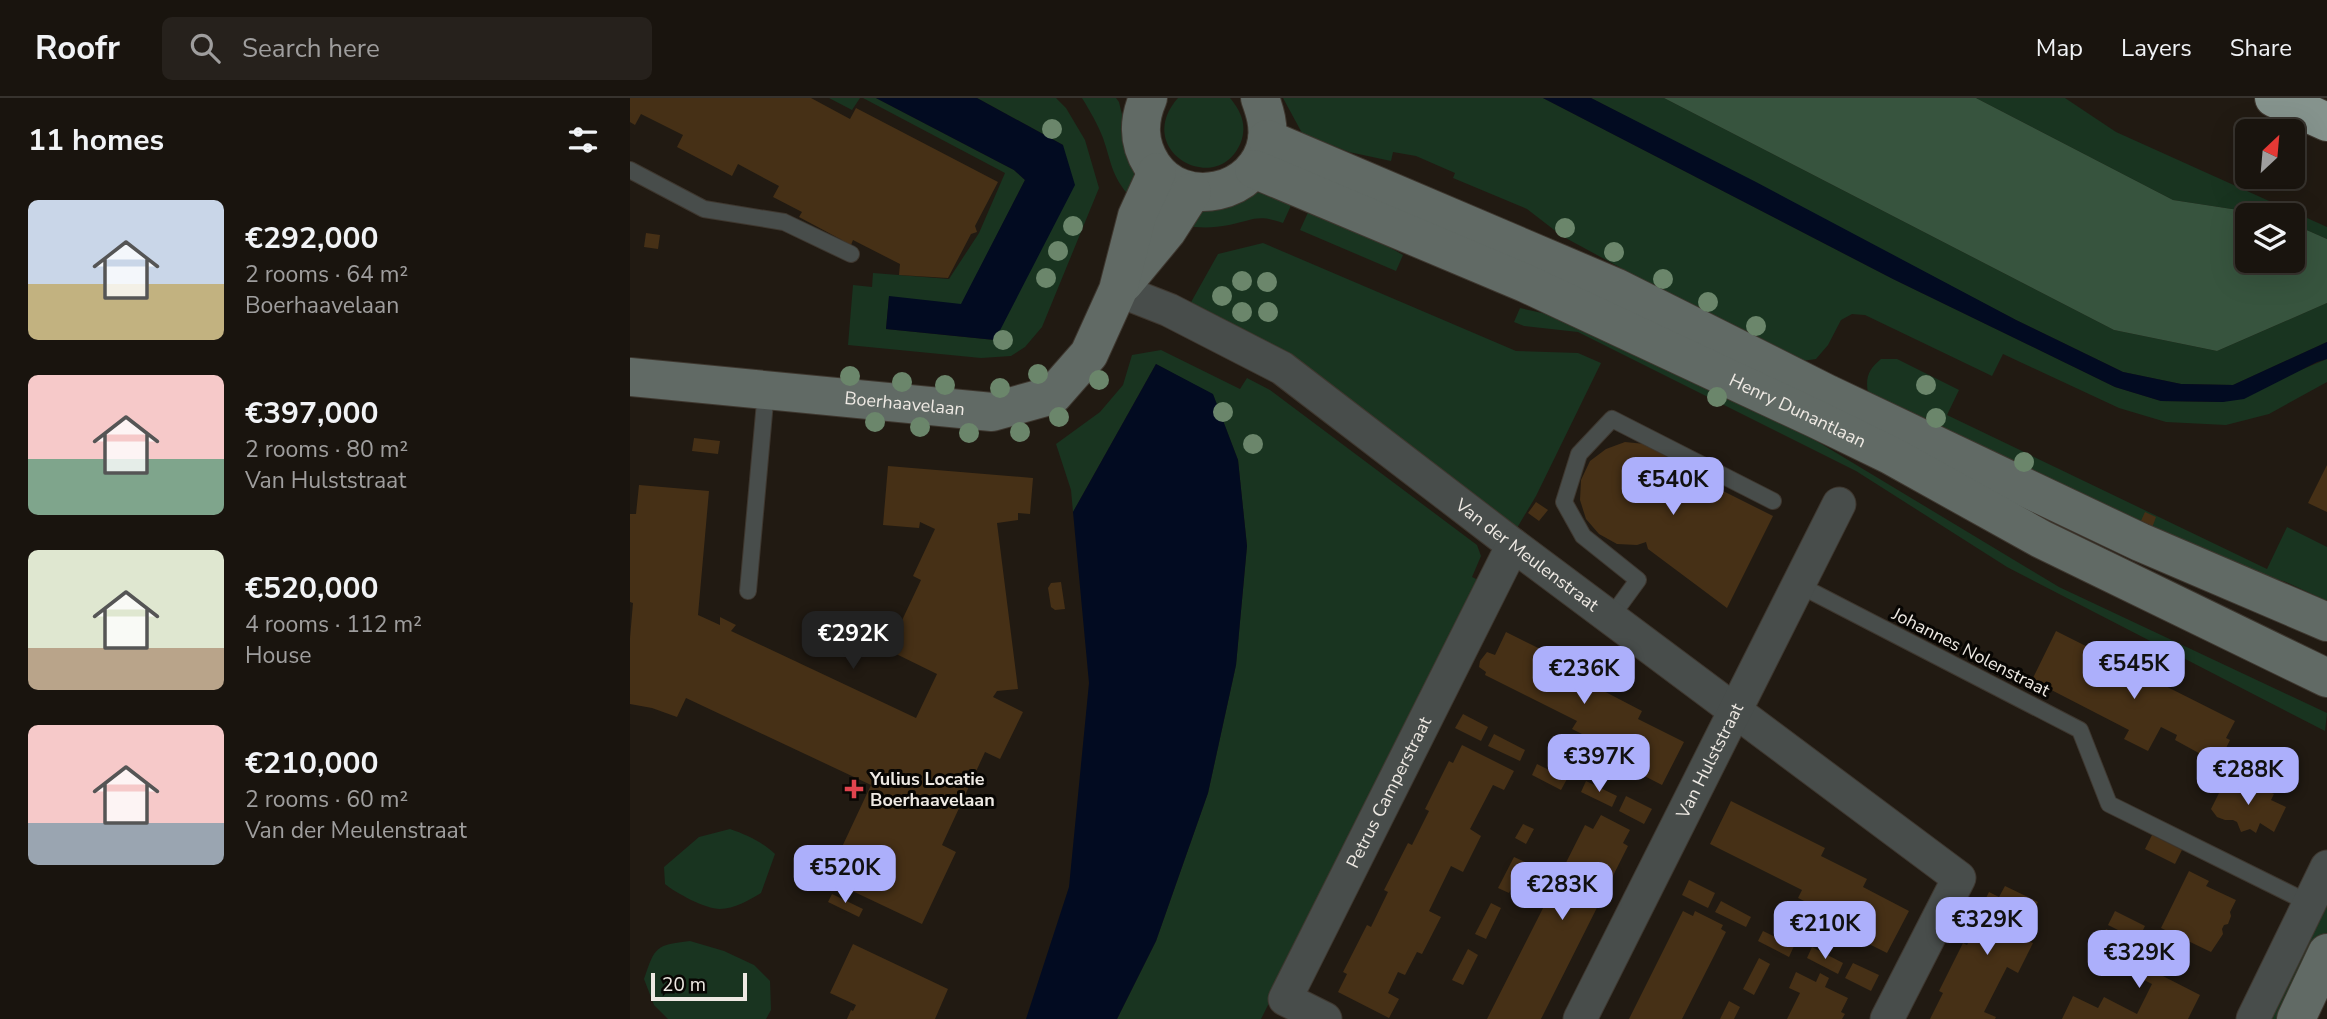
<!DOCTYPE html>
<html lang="en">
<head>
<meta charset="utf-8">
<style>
	:root { --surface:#19140e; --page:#26211c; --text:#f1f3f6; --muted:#9f9e9e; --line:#37332e; --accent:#acaffb }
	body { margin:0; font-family:"Nunito Sans",sans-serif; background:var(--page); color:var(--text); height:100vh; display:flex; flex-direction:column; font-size:26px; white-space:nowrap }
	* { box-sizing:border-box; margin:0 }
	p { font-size:23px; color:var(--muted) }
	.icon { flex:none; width:38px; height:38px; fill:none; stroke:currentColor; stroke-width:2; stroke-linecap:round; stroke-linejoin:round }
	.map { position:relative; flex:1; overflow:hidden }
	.side { display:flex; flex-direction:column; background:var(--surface); width:630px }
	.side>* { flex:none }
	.needle { width:46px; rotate:26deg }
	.controls { position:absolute; left:1605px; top:21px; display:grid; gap:14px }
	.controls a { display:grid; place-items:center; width:70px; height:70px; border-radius:10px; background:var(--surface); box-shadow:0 7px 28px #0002,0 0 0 2px var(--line); font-size:35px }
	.scale { position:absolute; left:21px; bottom:18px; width:96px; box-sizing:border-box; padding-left:7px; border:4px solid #eee9e3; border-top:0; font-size:19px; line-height:24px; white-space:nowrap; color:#eee9e3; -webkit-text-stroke:5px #080603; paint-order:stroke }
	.price { position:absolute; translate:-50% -60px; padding:0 16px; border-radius:14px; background:var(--accent); color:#111; font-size:23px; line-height:46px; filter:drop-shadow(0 2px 4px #0008) }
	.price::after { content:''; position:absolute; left:50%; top:42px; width:21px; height:16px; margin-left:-10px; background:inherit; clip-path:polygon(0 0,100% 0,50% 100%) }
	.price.on { background:#222; color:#fff }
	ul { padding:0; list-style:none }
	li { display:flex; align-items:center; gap:21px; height:175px; padding:0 28px }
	li span { display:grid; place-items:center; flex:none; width:196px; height:140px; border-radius:10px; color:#555 }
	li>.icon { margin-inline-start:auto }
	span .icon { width:84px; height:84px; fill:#fffc; stroke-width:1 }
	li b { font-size:30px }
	h2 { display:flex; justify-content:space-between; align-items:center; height:84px; padding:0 28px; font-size:30px }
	header { display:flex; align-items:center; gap:42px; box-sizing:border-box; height:98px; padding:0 35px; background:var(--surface); border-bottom:2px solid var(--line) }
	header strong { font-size:33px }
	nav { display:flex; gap:38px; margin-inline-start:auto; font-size:24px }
	.search { width:490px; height:63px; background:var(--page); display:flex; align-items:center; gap:18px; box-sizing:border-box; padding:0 24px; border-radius:10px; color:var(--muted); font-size:26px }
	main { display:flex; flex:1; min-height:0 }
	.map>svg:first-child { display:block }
</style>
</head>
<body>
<header>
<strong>Roofr</strong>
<div class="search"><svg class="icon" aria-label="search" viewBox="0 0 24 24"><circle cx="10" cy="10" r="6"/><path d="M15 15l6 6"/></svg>Search here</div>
<nav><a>Map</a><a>Layers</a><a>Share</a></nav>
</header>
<main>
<section class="side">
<h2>11 homes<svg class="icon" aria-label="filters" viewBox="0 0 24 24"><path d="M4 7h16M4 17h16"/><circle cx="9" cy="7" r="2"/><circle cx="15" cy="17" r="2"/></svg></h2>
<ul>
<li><span style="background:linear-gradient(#c9d6e8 60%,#c2b280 0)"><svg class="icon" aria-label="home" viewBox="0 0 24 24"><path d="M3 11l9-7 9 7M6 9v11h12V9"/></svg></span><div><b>€292,000</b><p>2 rooms · 64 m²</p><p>Boerhaavelaan</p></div></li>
<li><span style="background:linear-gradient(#f6c9c9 60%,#7fa58c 0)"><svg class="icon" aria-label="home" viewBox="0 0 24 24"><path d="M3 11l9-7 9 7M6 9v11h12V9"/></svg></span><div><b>€397,000</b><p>2 rooms · 80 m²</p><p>Van Hulststraat</p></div></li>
<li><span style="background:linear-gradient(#dfe7d0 70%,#b9a48a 0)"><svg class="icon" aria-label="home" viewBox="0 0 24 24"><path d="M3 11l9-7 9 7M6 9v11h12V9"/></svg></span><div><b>€520,000</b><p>4 rooms · 112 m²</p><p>House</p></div></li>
<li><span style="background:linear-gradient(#f6c9c9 70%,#9aa5b1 0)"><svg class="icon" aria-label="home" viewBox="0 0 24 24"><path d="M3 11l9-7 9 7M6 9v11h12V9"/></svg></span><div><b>€210,000</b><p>2 rooms · 60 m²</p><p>Van der Meulenstraat</p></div></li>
</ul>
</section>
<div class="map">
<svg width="1697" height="921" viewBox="0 0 1697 921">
	<rect width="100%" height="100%" fill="#211a12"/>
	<g fill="#193420">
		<path d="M199 0H230L222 12Z"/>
		<path d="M233 0H246L384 72 395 82 331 207 259 199 256 231 365 242 433 47 347 0H426L436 10 455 42 469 90 412 229 395 249 381 258 351 260 218 247 223 187 242 189 243 175 319 181 349 135 375 75Z"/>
		<path d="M452 0H486L489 4 505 71 500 99C481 77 482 66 473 40 467 25 460 13 452 0Z"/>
		<path d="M548 0H600C611 13 617 27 611 44 588 101 501 53 548 0Z"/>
		<path d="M653 0H913L1263 181 1485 289 1531 303 1593 304 1697 261V284L1639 316 1596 327 1536 324 1489 310 1373 256 1362 278 1235 217 1222 216 1211 222 1198 247 1186 261 1172 263 1155 259 932 138 897 111 823 80 825 75 786 58 763 54 761 63 719 54 672 35Z"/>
		<path d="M961 0H1034L1484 232 1587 253 1697 205V244L1603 287 1551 286 1493 274 1386 222Z"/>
		<path d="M1346 0H1435L1486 34 1697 129V141L1663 126 1662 117H1641L1543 102Z"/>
		<path d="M635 94 664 101 653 125C627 116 624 122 599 127 584 130 571 130 555 128L571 111 622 95Z"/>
		<path d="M681 108 700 115 773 157 766 173 670 132Z"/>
		<path d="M633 145 886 253 948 255 971 265 906 398 887 430 560 206 588 156Z"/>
		<path d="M890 210 962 226 1150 321 1429 489 1697 615 1695 633 1377 469 1226 373 948 234 894 228 884 224Z"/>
		<path d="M531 252 610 291 617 280 640 292 847 447 851 458 842 479 850 483 631 921H487L526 843 578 695 606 567 617 448 608 362 583 297 526 266 443 414 441 392 426 346 470 314 493 287 502 257Z"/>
		<path d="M1251 261H1267L1329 292 1317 317 1637 471 1657 429 1697 449V503L1656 484 1518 442 1238 295C1235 279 1239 271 1251 261Z"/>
		<path d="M100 731C117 737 131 743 145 756L131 795C119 802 104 811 90 811 75 811 46 795 35 786L34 769 69 739Z"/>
		<path d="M1697 805V835L1656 921H1640Z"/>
		<path d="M60 843 94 853 124 867 140 883 141 912 136 921H38L24 907 14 881C25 848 26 847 60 843Z"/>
	</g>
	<path fill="#37543e" d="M1034 0H1346L1543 102 1641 117H1617V163H1662L1663 126 1697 141V205L1587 253 1484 232Z"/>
	<g fill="#020b21">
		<path d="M246 0H347L433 47 445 87 365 242 256 231 259 198 331 206 395 82 384 72Z"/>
		<path d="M913 0H961L1126 84 1386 222 1493 274 1551 286 1603 287 1697 244V261L1687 264 1614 301 1593 304 1531 303 1485 289 1263 181Z"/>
		<path d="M526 266 583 296 608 362 617 448 606 567 578 695 526 843 487 921H396L439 789 459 585 443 414Z"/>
	</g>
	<g fill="#463016">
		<path d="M0 0H181L220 21 226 10 368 84 345 128 347 134 341 136 318 180 269 177 270 166 223 142 221 147 214 149 212 142 169 119 172 114 143 99 149 88 108 66 102 78 47 49 53 37 11 16 5 27 0 24Z"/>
		<path d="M16 135 30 137 28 151 14 149Z"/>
		<path d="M64 340 90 343 88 356 62 353Z"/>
		<path d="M995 344 1015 346 1033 355 1046 370 1049 377 1057 375 1143 418 1097 510 1018 451 1016 444 1007 447 987 446 969 436 956 421 950 402 951 382 960 363 976 351Z"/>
		<path d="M1697 367V414L1678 405Z"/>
		<path d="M258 368 403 380 400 416 388 415V422L367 425 388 591 367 593 363 599 393 614 370 661 355 654 312 747 326 754 292 826 197 781 241 687 56 600 47 619 22 610 0 606V540L3 505 0 504V416H6L9 387 79 393 68 517 90 527V519L106 527 101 533 286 620 307 576 258 552 291 482 283 478 305 431 290 424 289 430 253 427Z"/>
		<path d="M906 404 918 412 909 423 898 415Z"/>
		<path d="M1515 414 1526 419 1522 430 1510 425Z"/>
		<path d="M431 484 435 511 425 512 421 509 418 490 421 485Z"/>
		<path d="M1426 533 1605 623 1596 640 1600 642 1595 652 1616 662 1609 677 1545 642 1547 637 1531 629 1518 653 1494 641 1499 632 1402 582Z"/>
		<path d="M876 534 969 580 966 589 1012 613 1008 621 1054 644 1032 687 985 663 990 655 942 631 947 623 855 577 856 574 849 569 850 563 857 554 865 557Z"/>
		<path d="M833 616 858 629 851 643 825 630Z"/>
		<path d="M864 636 895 652 890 663 858 648Z"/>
		<path d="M832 647 884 673 874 692 863 687 840 731 851 738 833 774 821 768 799 813 811 819 792 856 787 854 775 877 768 874 758 895 769 901 759 920 708 894 717 876 713 874 737 827 741 829 758 794 754 792 778 745 782 747 799 713 795 711 819 663 823 665Z"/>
		<path d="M907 666 937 681 931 692 902 677Z"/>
		<path d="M956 683 987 698 982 709 951 694Z"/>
		<path d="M1595 683 1602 686 1604 683 1616 689 1620 684 1644 696 1641 702 1656 709 1644 734 1630 725 1626 735 1620 731 1611 734 1607 724 1603 722H1595L1587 719 1581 711Z"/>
		<path d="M996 698 1022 711 1014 726 989 713Z"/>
		<path d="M1101 703 1195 750 1191 758 1237 781 1233 789 1279 813 1257 855 1211 832 1215 823 1168 800 1172 792 1080 746Z"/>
		<path d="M971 717 1000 732 993 745 998 748 911 921H857L955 727 963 731Z"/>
		<path d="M893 726 904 731 896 746 885 740Z"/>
		<path d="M1522 737 1552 752 1545 766 1515 751Z"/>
		<path d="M884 759 895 764 879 795 868 790Z"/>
		<path d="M1559 773 1579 783 1576 788 1606 802 1600 814 1601 818 1598 826 1594 827 1592 831 1593 836 1581 854 1531 830Z"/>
		<path d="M1059 782 1085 795 1078 810 1052 797Z"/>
		<path d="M1375 788 1408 804 1391 840 1403 845 1388 875 1377 869 1354 914 1366 919 1365 921H1300L1313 895 1309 893 1333 845 1337 847 1351 820 1347 818 1359 794 1369 799Z"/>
		<path d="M202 796 233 811 229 819 198 804Z"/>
		<path d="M1091 803 1121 819 1116 829 1085 814Z"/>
		<path d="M861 805 871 810 856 841 845 836Z"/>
		<path d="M1053 813 1063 818 1065 813 1093 827 1091 831 1096 834 1084 858 1052 921H999Z"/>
		<path d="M1485 813 1515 828 1508 842 1478 827Z"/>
		<path d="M1476 831 1532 859 1525 874 1570 897 1558 921H1432L1443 898 1468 910 1474 899 1507 916 1522 886 1512 881 1517 871 1469 847Z"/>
		<path d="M1133 833 1164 848 1159 859 1128 843Z"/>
		<path d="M223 846 318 891 305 921H217L221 912 223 913 226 907 200 895Z"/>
		<path d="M1182 849 1213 865 1208 876 1177 860Z"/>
		<path d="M838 851 848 857 833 887 822 882Z"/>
		<path d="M1129 860 1140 866 1124 897 1113 891Z"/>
		<path d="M1223 865 1249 877 1241 893 1215 880Z"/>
		<path d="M1166 874 1186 884 1190 875 1199 880 1195 889 1218 900 1211 914 1215 916 1212 921H1157L1170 895 1159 890Z"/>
		<path d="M1099 903 1110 909 1104 921H1090Z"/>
	</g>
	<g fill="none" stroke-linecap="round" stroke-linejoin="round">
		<defs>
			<g id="lane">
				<path d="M0 72 74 111 154 124 221 156"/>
				<path d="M1169 487 1450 632 1479 706 1679 805"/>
				<path d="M118 493 136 293"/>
				<path d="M981 519 1008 482 953 438 934 404 949 356 982 321 1143 403"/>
			</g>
			<g id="street">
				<path id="s1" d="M488 192 539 212 652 270 883 447 1329 780 1257 921"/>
				<path id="s2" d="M695 921 655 901 883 447"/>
				<path id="s3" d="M950 921 1209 406"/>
				<path d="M1623 921 1697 769"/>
			</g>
			<g id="secondary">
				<path d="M518 0C508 23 508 45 522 67 552 113 628 97 637 42 639 27 635 14 630 0"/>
				<path d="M637 41 987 190 1198 296 1510 444 1697 524"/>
				<path id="s4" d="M624 71 895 185 1186 321 1260 357 1411 441 1697 580"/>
				<path d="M494 185 537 133 562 94"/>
				<path id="s5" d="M0 279 362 314 423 297 459 256 488 192 507 118 527 74"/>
				<path d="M1666 921 1697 855"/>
			</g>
			<path id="highway" d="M1644 0 1697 24"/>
		</defs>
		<use href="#lane" stroke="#3e372f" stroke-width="18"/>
		<use href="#street" stroke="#3e372f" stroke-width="35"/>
		<use href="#secondary" stroke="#3e372f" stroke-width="40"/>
		<use href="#highway" stroke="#3e372f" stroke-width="40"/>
		<use href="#lane" stroke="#484d4b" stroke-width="16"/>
		<use href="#street" stroke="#484d4b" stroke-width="33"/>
		<use href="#secondary" stroke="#616a65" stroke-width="38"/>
		<use href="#highway" stroke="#85938d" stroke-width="38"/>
	</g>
	<g fill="#6b866b">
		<circle cx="422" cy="31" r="10"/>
		<circle cx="443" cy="128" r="10"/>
		<circle cx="935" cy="130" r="10"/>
		<circle cx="428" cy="153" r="10"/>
		<circle cx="984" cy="154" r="10"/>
		<circle cx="416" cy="180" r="10"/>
		<circle cx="1033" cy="181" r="10"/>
		<circle cx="612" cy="183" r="10"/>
		<circle cx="637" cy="184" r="10"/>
		<circle cx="592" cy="198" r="10"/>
		<circle cx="1078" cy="204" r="10"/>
		<circle cx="612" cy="214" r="10"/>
		<circle cx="638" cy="214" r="10"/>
		<circle cx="1126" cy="228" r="10"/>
		<circle cx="373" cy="242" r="10"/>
		<circle cx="408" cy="276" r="10"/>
		<circle cx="220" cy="278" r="10"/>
		<circle cx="469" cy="282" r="10"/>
		<circle cx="272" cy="284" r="10"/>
		<circle cx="315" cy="287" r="10"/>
		<circle cx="1296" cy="287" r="10"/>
		<circle cx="370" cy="290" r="10"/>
		<circle cx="1087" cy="299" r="10"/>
		<circle cx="593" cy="314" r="10"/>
		<circle cx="429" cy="319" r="10"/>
		<circle cx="1306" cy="320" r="10"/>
		<circle cx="245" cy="324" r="10"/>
		<circle cx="290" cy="329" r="10"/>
		<circle cx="390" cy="334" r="10"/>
		<circle cx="339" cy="335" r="10"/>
		<circle cx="623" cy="346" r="10"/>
		<circle cx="1394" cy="364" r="10"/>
	</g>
	<path fill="#e0444e" stroke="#080603" stroke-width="2.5" d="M220.5 680.5h7v7h7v7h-7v7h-7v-7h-7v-7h7z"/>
	<g text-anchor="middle" stroke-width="6" stroke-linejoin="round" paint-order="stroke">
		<g font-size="18" fill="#eee9e3" stroke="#080603">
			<text dy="6" stroke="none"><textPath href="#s5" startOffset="276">Boerhaavelaan</textPath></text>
			<text dy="6" stroke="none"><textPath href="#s4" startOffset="595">Henry Dunantlaan</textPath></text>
			<text dy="6" stroke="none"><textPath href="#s1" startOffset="490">Van der Meulenstraat</textPath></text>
			<text transform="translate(1341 554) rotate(27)" y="6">Johannes Nolenstraat</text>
			<text dy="6" stroke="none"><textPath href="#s3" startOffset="289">Van Hulststraat</textPath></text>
			<text dy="6" stroke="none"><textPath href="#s2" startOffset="276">Petrus Camperstraat</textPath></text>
		</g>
		<g font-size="18" font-weight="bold" fill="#eee9e3" stroke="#080603" text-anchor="start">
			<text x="240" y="687">Yulius Locatie<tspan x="240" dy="21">Boerhaavelaan</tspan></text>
		</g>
	</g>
</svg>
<div class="controls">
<a><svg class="needle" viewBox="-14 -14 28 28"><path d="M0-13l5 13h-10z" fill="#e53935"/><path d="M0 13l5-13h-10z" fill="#9f9e9e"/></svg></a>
<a><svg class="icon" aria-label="layers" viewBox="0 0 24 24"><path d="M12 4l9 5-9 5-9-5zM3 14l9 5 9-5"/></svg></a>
</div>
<div class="scale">20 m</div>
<b class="price" style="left:1043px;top:419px">€540K</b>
<b class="price on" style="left:223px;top:573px">€292K</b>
<b class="price" style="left:1504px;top:603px">€545K</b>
<b class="price" style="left:954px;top:608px">€236K</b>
<b class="price" style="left:969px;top:696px">€397K</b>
<b class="price" style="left:1618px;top:709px">€288K</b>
<b class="price" style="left:215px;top:807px">€520K</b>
<b class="price" style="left:932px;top:824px">€283K</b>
<b class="price" style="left:1357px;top:859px">€329K</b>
<b class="price" style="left:1195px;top:863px">€210K</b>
<b class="price" style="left:1509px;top:892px">€329K</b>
</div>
</main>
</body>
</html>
